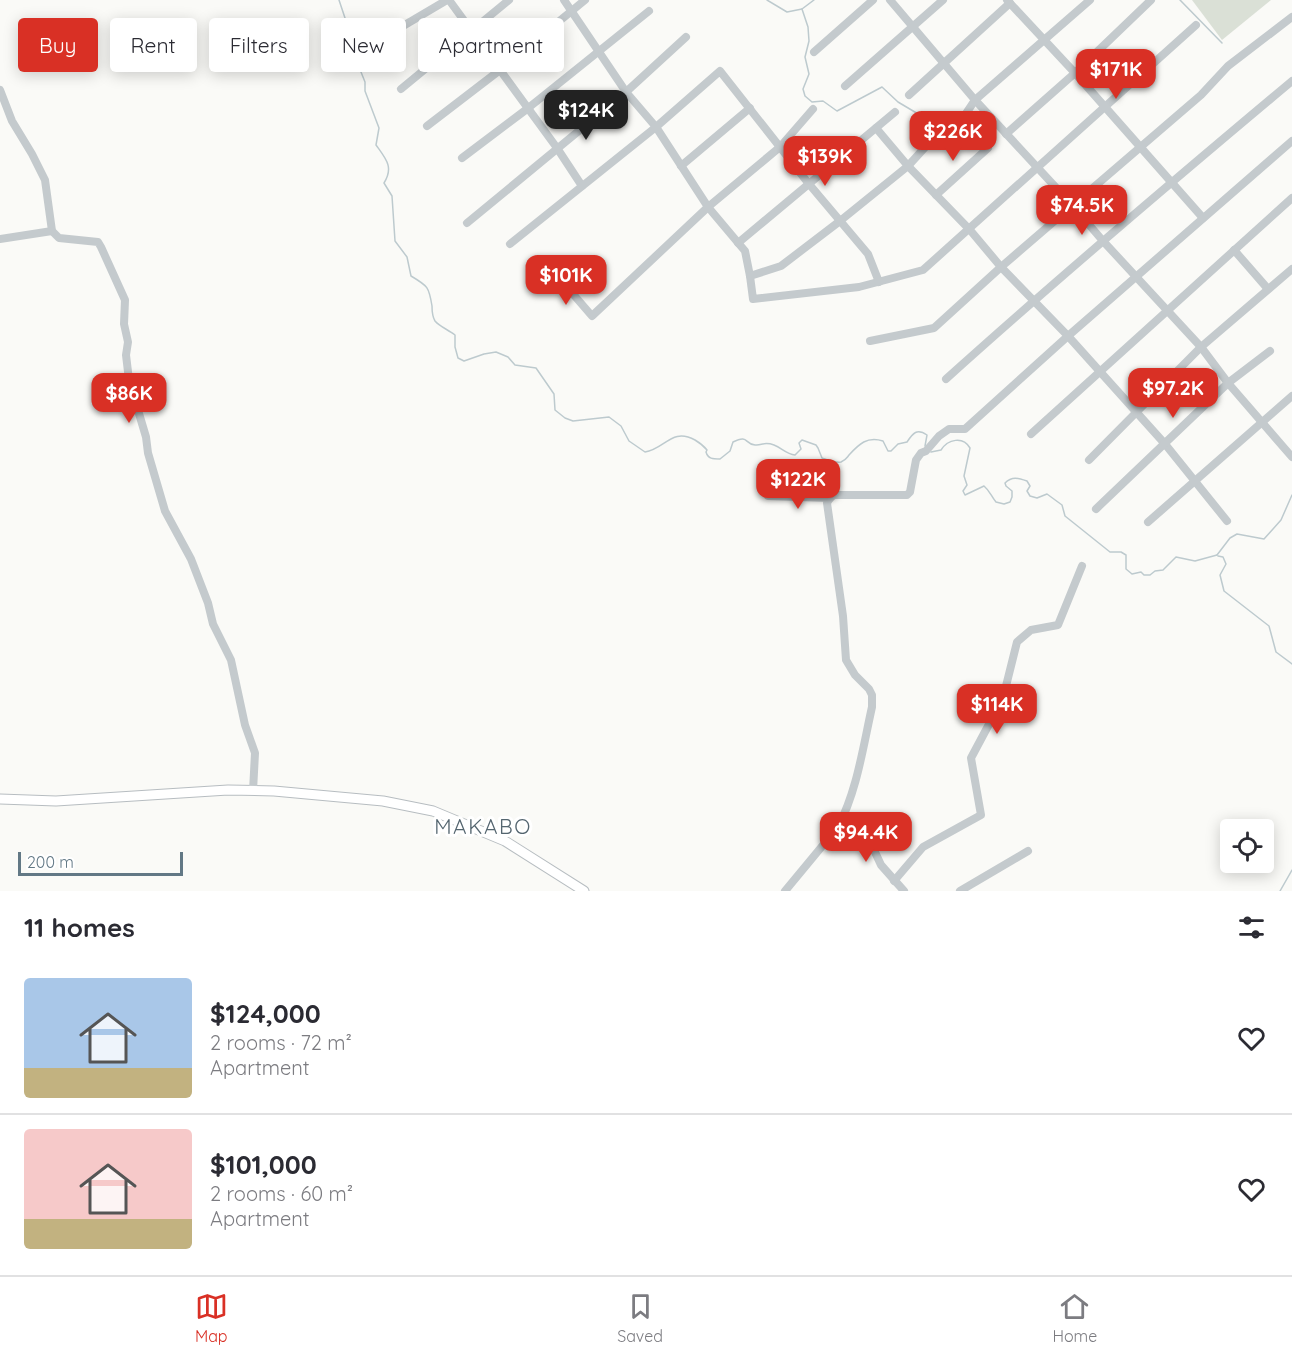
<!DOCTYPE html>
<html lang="en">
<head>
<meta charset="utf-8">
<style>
	:root { --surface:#fff; --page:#f2f2f3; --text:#2b2b33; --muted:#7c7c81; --line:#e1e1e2; --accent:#d93025 }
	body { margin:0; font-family:Quicksand,sans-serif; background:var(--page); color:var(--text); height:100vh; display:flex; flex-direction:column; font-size:22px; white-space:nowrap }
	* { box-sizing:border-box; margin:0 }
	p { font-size:20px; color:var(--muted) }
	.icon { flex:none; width:33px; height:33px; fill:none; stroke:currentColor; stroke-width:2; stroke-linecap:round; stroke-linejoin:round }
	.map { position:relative; height:891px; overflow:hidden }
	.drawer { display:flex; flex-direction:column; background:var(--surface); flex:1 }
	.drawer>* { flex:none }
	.top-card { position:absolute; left:18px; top:18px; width:600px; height:54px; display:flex; gap:12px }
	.fabs { position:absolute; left:1220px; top:819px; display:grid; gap:12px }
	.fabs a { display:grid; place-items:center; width:54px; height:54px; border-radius:6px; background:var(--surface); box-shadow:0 3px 15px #0003; font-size:30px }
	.scale { position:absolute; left:18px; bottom:15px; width:165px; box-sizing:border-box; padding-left:6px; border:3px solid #627885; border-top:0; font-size:16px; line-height:21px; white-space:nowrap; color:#627885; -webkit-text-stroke:4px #fff; paint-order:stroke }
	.price { position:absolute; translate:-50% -51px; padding:0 14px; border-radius:12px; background:var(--accent); color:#fff; font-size:20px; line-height:39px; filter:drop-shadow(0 2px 3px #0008) }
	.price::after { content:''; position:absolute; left:50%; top:36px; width:18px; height:14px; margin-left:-9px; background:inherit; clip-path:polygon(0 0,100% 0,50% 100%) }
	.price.selected { background:#222; color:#fff }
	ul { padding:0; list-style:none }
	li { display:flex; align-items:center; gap:18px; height:150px; padding:0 24px }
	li+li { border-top:2px solid var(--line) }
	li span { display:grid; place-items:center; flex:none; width:168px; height:120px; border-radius:6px; color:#555 }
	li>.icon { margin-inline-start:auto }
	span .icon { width:72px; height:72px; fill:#fffc; stroke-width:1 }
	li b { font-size:26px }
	h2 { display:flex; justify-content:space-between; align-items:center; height:72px; padding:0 24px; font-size:26px }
	.tag { padding:0 21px; border-radius:6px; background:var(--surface); box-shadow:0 3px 15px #0003; font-size:21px; line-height:54px }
	.tag.selected { background:var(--accent); color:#fff }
	.menu { display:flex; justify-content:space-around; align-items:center; height:84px; border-top:2px solid var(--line); background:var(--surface); font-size:16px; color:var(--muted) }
	.menu a { display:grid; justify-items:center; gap:3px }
	.menu .selected { color:var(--accent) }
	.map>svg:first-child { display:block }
</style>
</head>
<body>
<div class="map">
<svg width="1292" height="891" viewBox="0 0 1292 891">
	<rect width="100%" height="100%" fill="#fafaf7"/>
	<path fill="#dae0d6" d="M1192 0H1271L1222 40Z"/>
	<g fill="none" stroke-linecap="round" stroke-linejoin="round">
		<g stroke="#bdcace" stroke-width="1.5">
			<path d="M339 0 346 21 343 37 345 53 361 72 365 82V91L379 128 376 145C386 159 394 167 384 183L392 196 395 241 407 257 411 276C428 286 429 287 432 306 432 311 432 316 435 321 440 327 449 330 455 335V347L458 358 464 361 484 354 496 352 508 357 515 365 536 368 554 394 555 410 565 418 573 421 609 417 621 426 629 441 645 452C665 449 672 427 695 440 700 443 703 445 707 450L706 452C708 459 713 459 720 459L730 451 733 442C749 434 744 444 755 445 762 446 763 441 774 445 782 448 786 454 795 455L801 449 799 443 802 440 816 445 818 448 822 458C828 460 835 463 841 462 846 460 846 459 849 455 859 444 867 436 883 441L888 451H891L898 444 907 442C913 433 917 428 927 435L925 446"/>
			<path d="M767 0 787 12 802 9 814 0"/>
			<path d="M1180 0 1222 43"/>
			<path d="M802 9 808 27 809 41 805 57 809 74 803 89 805 96 812 102 823 101 837 111 882 87 898 102 930 121 948 124"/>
			<path d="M956 126 962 131 993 143"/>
			<path d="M931 452 941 450C948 439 963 436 970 448L964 476 967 485 963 491 965 495 984 486C990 491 991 496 996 502L1004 504 1010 502 1012 497V491L1006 486 1005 483C1012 476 1018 478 1027 481L1030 486 1027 491 1030 496 1037 498 1047 494 1062 505 1065 516 1110 552H1121L1126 555V569L1132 574 1141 572 1144 575H1150L1155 571 1163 570 1176 557 1195 561 1217 555"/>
			<path d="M1217 555 1230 538 1237 534 1264 539 1281 520 1292 495"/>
			<path d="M1218 556 1223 557 1226 564 1220 575 1224 591 1269 626 1276 652 1292 664"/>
			<path d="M1280 891 1292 870"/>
		</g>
		<defs>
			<path id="major" d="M0 799 56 801 228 790 274 791 383 801 433 811 505 841 584 891"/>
		</defs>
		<use href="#major" stroke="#b7bdc1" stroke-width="11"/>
		<g stroke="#c4cacd" stroke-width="8">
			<path d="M449 0 557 148 582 186"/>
			<path d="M564 0 626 92 656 127 708 207 745 251 750 276 753 299 859 287 923 270 1196 25"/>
			<path d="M890 0 975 100 1073 206 1103 241 1201 347 1228 383 1292 457"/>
			<path d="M1007 0 1075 73 1203 218"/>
			<path d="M381 39 447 0"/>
			<path d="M814 52 873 0"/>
			<path d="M845 86 943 0"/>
			<path d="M401 89 509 0"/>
			<path d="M0 90 12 121 32 154 45 180 52 231 59 238 98 242 101 247 125 300 124 324 128 342 126 355 129 380 146 437 148 453 165 511 191 559 208 603 213 624 231 660 245 725 255 753 253 791"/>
			<path d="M909 95 1010 3"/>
			<path d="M427 126 500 70 585 0"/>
			<path d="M876 128 908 166 970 230 1001 267 1068 336 1165 444 1227 521"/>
			<path d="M1006 134 1075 73 1151 0"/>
			<path d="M462 158 527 109 649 11"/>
			<path d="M681 166 750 108"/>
			<path d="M936 195 988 148"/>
			<path d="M467 223 626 92 686 37"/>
			<path d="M0 239 52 231"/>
			<path d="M738 243 895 112"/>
			<path d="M510 244 656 127 720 71 809 184 868 254 879 282"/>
			<path d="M1234 250 1268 289"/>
			<path d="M750 276 781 266 840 221 908 166 928 144 947 131 965 115 975 100 1090 0"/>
			<path d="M560 279 592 316 708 207 780 147 813 109"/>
			<path d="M870 341 934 328 1001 267 1201 95 1228 66 1292 17"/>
			<path d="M946 379C1059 277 1175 179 1292 81"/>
			<path d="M1031 434 1292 198"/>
			<path d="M1089 460 1201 347 1292 269"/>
			<path d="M768 496 830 498"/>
			<path d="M1096 509 1228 383 1270 351"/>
			<path d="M1148 522 1292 396"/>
			<path d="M843 817 868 837 881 865 904 891"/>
			<path d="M894 881 923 847 981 815 971 758 1003 698 1017 642 1031 630 1058 625 1082 566"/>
			<path d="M785 891 838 827C857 791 863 747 872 707V695L869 689 855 675 846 660 843 616 827 503 830 498 834 495H907L910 492 916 460 921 453 926 451 939 436 949 429H965L1068 336 1292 141"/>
			<path d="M960 891 1028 851"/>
		</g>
		<use href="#major" stroke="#fff" stroke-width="9"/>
	</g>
	<g text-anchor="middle" stroke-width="6" stroke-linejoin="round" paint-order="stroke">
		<g font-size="21" letter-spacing="1.5" fill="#54656f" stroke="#fff">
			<text x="483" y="834">MAKABO</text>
		</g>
	</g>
</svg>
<div class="fabs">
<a><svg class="icon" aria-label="locate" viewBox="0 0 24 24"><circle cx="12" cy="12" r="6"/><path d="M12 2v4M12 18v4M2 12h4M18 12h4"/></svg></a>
</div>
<div class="scale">200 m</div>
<b class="price" style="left:1116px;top:100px">$171K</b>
<b class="price selected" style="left:586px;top:141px">$124K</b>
<b class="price" style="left:953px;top:162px">$226K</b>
<b class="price" style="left:825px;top:187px">$139K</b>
<b class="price" style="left:1082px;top:236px">$74.5K</b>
<b class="price" style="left:566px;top:306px">$101K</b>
<b class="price" style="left:1173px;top:419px">$97.2K</b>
<b class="price" style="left:129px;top:424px">$86K</b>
<b class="price" style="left:798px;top:510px">$122K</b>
<b class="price" style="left:997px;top:735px">$114K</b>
<b class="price" style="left:866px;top:863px">$94.4K</b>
<div class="top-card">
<a class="tag selected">Buy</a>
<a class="tag">Rent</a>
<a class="tag">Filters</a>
<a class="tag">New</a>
<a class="tag">Apartment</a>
</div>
</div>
<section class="drawer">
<h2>11 homes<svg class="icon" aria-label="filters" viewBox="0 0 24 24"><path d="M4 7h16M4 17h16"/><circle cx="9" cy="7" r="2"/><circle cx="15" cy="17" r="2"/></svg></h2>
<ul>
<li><span style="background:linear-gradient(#a9c7e8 75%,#c2b280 0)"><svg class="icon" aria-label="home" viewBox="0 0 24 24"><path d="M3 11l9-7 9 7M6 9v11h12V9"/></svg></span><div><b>$124,000</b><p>2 rooms · 72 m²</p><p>Apartment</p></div><svg class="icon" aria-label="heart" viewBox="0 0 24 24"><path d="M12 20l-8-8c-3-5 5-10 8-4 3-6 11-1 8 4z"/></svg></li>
<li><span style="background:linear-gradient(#f6c9c9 75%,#c2b280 0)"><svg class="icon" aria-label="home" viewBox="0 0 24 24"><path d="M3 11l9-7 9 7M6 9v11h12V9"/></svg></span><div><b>$101,000</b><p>2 rooms · 60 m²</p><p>Apartment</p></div><svg class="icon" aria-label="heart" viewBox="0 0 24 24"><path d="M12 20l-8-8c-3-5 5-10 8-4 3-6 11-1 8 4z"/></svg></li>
</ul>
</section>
<nav class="menu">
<a class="selected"><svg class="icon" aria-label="map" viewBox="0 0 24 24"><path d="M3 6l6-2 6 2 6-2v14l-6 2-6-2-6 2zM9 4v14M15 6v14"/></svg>Map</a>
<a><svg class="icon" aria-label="saved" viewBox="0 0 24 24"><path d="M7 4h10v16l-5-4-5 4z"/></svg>Saved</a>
<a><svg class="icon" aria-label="home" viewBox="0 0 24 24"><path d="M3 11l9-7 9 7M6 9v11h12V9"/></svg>Home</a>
</nav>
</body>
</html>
